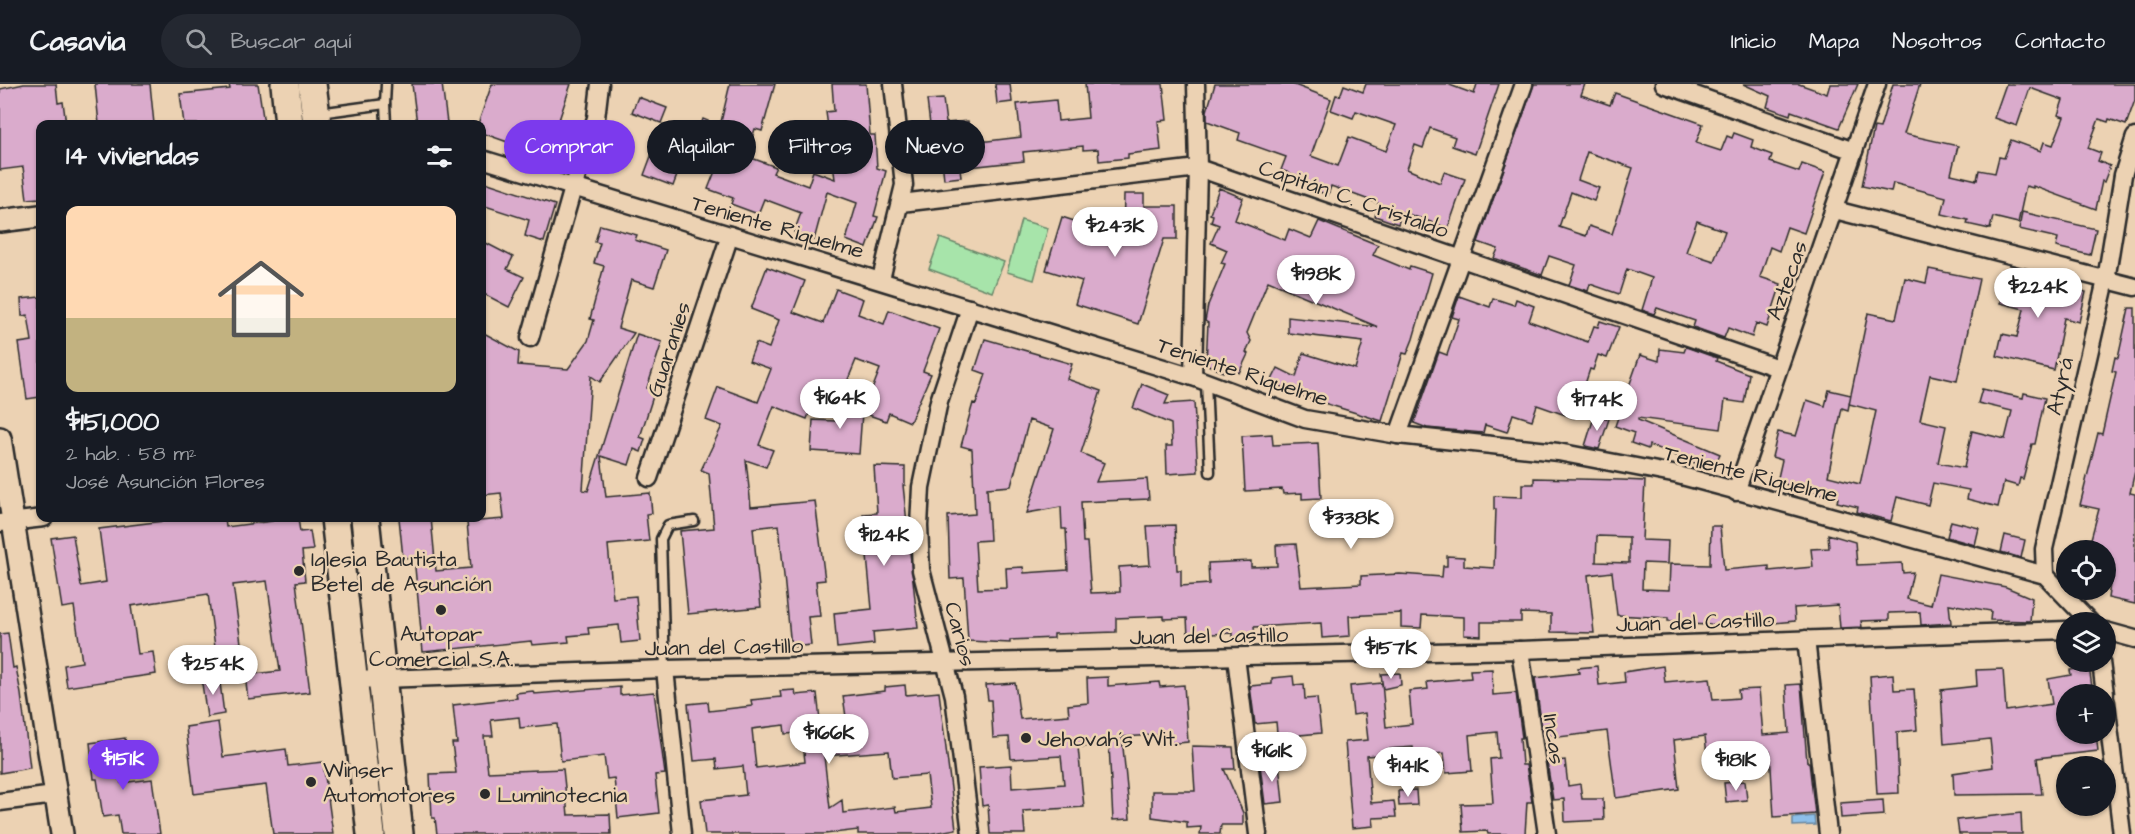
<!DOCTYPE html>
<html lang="es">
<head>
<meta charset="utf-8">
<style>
	:root { --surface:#171b24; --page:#242831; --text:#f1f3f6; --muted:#9ea1a6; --line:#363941; --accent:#7c3aed }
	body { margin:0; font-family:"Architects Daughter",sans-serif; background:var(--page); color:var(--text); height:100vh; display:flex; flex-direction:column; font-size:22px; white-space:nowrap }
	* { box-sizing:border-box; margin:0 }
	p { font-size:20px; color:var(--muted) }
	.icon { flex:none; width:33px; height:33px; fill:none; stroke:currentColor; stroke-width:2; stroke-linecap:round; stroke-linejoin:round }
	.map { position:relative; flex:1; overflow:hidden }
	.drawer { position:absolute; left:36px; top:36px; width:450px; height:402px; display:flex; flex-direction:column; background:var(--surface); border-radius:12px; box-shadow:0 2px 4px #0004 }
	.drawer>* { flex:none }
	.top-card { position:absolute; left:504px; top:36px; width:570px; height:54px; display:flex; gap:12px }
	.tools { position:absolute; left:2056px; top:456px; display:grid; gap:12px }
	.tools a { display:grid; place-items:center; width:60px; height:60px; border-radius:50%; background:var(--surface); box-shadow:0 2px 4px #0004; font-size:30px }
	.price { position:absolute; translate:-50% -51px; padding:0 14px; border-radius:21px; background:#fff; color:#222; font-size:20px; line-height:39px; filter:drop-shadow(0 2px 3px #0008) }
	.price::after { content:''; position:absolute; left:50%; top:36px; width:18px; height:14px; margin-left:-9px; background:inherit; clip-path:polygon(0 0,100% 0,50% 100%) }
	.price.active { background:var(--accent); color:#fff }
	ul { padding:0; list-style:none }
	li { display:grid; align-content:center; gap:12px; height:318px; padding:0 30px }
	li+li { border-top:2px solid var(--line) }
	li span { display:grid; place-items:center; height:186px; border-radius:12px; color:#555 }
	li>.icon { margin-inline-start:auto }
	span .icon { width:108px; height:108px; fill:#fffc; stroke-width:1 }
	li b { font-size:26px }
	h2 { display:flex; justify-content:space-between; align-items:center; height:72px; padding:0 30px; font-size:26px }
	.chip { padding:0 21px; border-radius:27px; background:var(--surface); box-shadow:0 2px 4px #0004; font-size:21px; line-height:54px }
	.chip.active { background:var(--accent); color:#fff }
	header { display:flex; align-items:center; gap:36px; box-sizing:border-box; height:84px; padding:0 30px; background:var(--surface); border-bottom:2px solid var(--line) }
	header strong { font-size:28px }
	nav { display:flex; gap:33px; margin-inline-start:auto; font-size:21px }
	.search { width:420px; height:54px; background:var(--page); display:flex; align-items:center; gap:15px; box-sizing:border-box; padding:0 21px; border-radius:33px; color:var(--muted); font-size:22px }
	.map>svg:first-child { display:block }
</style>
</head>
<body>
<header>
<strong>Casavia</strong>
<div class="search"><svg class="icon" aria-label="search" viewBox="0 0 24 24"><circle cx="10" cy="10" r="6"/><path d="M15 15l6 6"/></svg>Buscar aquí</div>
<nav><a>Inicio</a><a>Mapa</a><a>Nosotros</a><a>Contacto</a></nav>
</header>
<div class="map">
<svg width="2135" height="750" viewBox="0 0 2135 750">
	<rect width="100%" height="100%" fill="#ecd2b3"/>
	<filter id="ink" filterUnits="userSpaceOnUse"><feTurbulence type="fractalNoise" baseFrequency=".0167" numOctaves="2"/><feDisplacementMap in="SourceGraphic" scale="12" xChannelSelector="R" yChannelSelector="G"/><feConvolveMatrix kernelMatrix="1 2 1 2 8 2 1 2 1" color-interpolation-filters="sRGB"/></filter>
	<g filter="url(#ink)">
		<g fill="#a7e4aa" stroke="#69886a" stroke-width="1.5">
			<path d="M1021 136 1048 144 1034 196 1007 188Z"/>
			<path d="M940 154 1004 178 992 208 929 185Z"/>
		</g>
		<path fill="#8dbfe9" stroke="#66849d" stroke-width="1.5" d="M1814 732 1815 741 1793 742V734Z"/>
		<g fill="#daabcc" stroke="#2b2b2b" stroke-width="1.5" fill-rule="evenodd">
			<path d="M24 0H56L58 19 63 18 66 40H40V114L27 115 23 83 0 86V5Z"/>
			<path d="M95 0H150L154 40H99Z"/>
			<path d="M229 0H258L264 40H184L180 10 230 5Z"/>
			<path d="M412 0H442L447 39 417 40Z"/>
			<path d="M492 0H571L547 72 482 49V40H478Z"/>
			<path d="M730 0H775L762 47 755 45 746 72 776 83 773 89 808 102 813 87 835 95 826 28 834 27 832 0H866L870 51H875L877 84 886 87 874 132 878 133 867 164 846 156 857 119 827 108 814 156 794 148 801 129 764 115 758 130 731 120 733 114 708 105 717 82 685 70 673 102 644 91 663 40 697 52 703 35 720 42Z"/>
			<path d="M995 0H1010L1012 18 997 20Z"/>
			<path d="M1085 0H1163L1167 36 1158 37 1161 66 1128 70V74L1099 77 1098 65 1083 66V62L1023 68 1024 77 960 84 961 93 944 95 939 48 931 49 927 16 943 15 946 39 968 37 971 59 1021 53 1017 20 1056 16 1058 37 1088 34Z"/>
			<path d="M1215 0H1292L1331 15 1311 72 1338 82 1349 53 1386 67 1396 41 1356 27 1353 34 1331 26 1336 11 1340 12 1344 1 1363 8 1366 0H1447L1474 10 1477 0H1499L1475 70 1452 62 1455 53 1430 44 1423 64 1415 61 1407 85 1440 99 1444 88 1465 95 1448 144 1402 128 1398 140 1375 132 1380 120 1331 102 1328 111 1301 101 1303 94 1281 86 1286 73 1238 56 1240 49 1207 37V27Z"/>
			<path d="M1534 0H1585L1581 11 1610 21 1615 9 1703 40 1696 59 1721 67 1727 52 1732 54 1734 49 1753 56 1751 63 1772 71 1770 78 1799 88 1802 80 1825 88 1804 149 1787 143 1779 167 1770 163 1760 193 1781 200 1767 243 1756 239 1752 253 1728 244 1724 254 1693 243 1695 237 1657 224 1654 230 1642 226 1652 194 1627 185 1619 210 1590 200 1588 207 1569 201 1576 181 1549 172 1542 191 1494 174 1498 165 1478 158ZM1587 68 1633 84 1612 150 1589 142 1586 152 1559 143 1571 108 1594 117 1599 104 1578 96ZM1697 137 1725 147 1714 177 1686 168Z"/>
			<path d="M1743 0H1799L1827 10 1830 0H1858L1839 44 1791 27 1790 31 1767 23 1770 12Z"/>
			<path d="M1893 0H1920L1904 50 1958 62 1951 90 1977 96 1979 86 1995 89 1999 73 2004 74 2011 56 2041 67 2044 58 2053 61 2064 33 2058 31 2063 16 2030 4 2017 42 1994 34 2006 0H2135V16L2126 41 2109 35 2108 38 2099 35 2088 64 2101 69 2098 77 2110 82 2104 98 2102 97 2096 125 2033 102V104L2026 102 2018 139 1993 133 1990 145 1967 140 1968 136 1942 130 1946 113 1893 99 1891 108 1862 102 1874 43 1880 44Z"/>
			<path d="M638 13 667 24 661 39 632 28Z"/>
			<path d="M482 97 555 121 544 158 525 152 529 136 482 121Z"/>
			<path d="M1219 104 1243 114 1235 136 1285 156 1289 145 1311 154 1319 137 1378 161 1373 171 1409 186 1410 182 1432 189 1413 255 1407 270 1403 269 1382 337 1295 310 1271 298 1278 284 1296 293 1303 269 1355 285 1363 258 1288 249V233L1378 243 1268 197 1247 249 1251 257 1246 268 1248 270 1239 289 1226 282 1223 288 1206 280 1208 239 1205 237 1208 221 1225 180 1221 179 1227 166 1211 159 1219 141 1211 138 1213 131 1210 130Z"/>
			<path d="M1124 110H1144V122H1177V155H1164L1138 240 1075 220 1082 197 1046 186 1062 133 1123 153Z"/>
			<path d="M2022 128 2096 145 2090 171 2056 163 2058 154 2019 145Z"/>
			<path d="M600 141 637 151 635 156 666 166 654 203 631 196 618 244 634 249 600 298 591 292 583 406 588 407 637 250 662 258 647 304 655 306 640 353 645 355 641 368 634 365 629 381 601 372 606 413 650 409 652 429 646 430 649 457 608 461 613 514 636 512 640 557 621 559 619 541 588 544 589 550 568 552 569 558 532 561 531 557 423 568 414 473 403 474 399 434H431L436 487 471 484 467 438 504 435 501 409 482 411V248L519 268 518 281 568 285 588 257 594 236 590 235 604 182 594 179 600 159 595 158Z"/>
			<path d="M482 157 513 173 507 185 524 193 509 223 482 209Z"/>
			<path d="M767 183 805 197 793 228 823 239 836 205 863 215 858 230 884 240 889 226 939 245 923 287 931 290 910 338 889 329 886 337 863 329 880 285 856 276 840 315 818 306 807 335 774 322 759 361 773 366 766 383 746 376 751 423 815 417 825 496 816 497 820 532 808 533 811 561 791 563 779 441 753 444 761 523 688 530 680 447 714 444 709 389 701 386 722 342 706 336 718 303 758 318 771 285 749 277 756 259 769 264 779 236 751 225Z"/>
			<path d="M1929 185 1979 195 1957 297 1930 291 1920 336 1946 342 1938 379 1964 384 1972 347 2005 355 2012 327 1978 319 1982 305 2023 314 2024 309 2045 314 2035 360H2032L2023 395 2020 394 2018 402 2004 398 1998 423 1967 415 1969 406 1933 399 1928 421 1897 413 1891 437 1857 428 1858 423 1837 418 1838 414 1777 398 1782 376 1772 373 1778 348 1796 352 1807 316 1825 322 1829 306 1851 311 1848 326 1842 324 1828 392 1860 400 1876 327 1849 320 1868 229 1896 235 1905 194 1926 199Z"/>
			<path d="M2007 189 2086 208 2079 238 2064 234 2054 286 1997 272 2002 250 2017 253 2024 225 2000 219Z"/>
			<path d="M1459 212 1490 223 1493 214 1514 221 1516 215 1534 222 1529 237 1588 258 1594 242 1598 243 1600 237 1619 243 1607 274 1598 271 1593 286 1590 285 1574 334 1537 321 1532 336 1513 330 1507 348 1485 341 1483 349 1427 344 1414 339 1439 268 1447 271 1459 235 1452 233Z"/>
			<path d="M40 213V313L27 315 19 259 32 257 28 231 22 232 21 215Z"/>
			<path d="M2129 224H2135V387L2130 409 2135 410V520L2108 514 2110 500H2106V466H2088L2099 425 2080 421 2098 349 2102 350 2116 288 2112 287 2115 273 2118 274Z"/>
			<path d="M985 255 1072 280 1067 295 1101 307 1081 369 1104 379 1096 398 1147 395 1149 415 1081 418 1083 458H1087L1091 509 1120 508 1119 483 1150 481 1147 442 1175 441 1177 486H1181V502L1209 500 1208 479 1251 477V483L1277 482 1276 461 1296 460 1301 503 1361 500V492L1400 490 1442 493 1443 482H1447V472L1464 473V482L1494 484 1496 425H1494V412L1522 413V400H1534V394L1621 396 1645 397 1642 456 1668 457 1667 480 1643 479 1642 505 1669 506 1670 480 1710 481 1711 442H1720L1724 486 1769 482V487L1813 483 1811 465 1829 464 1828 450 1855 458 1857 481 1902 479 1903 489 1913 488 1907 515 1931 521 1938 490 2006 503 2032 514 2030 537 1990 536 1991 527 1949 520 1951 539 1921 541 1920 528 1889 529V536L1861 537 1862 543 1840 544 1838 521 1794 524 1795 537 1774 539V536L1729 542 1689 540V538L1668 537V534L1617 531 1612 488 1588 491 1594 549 1551 548V530L1521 529V538H1481V552L1464 551V533L1422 531 1421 544 1401 543V529L1349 532 1350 552 1322 554 1321 539 1254 543 1255 552 1233 553V549L1188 551 1187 534 1164 535V532L1116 534V548L1054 550V554L1010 556V559L968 557 964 494 950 495 948 432 975 430 972 365 961 362 973 319 976 320 986 290 975 286ZM1029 336 1054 345 1027 429 1061 423 1062 445H1066L1068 486 1024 489 1023 483 1006 484 1007 504 978 505 975 457 990 456 987 404 1011 402ZM1597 452 1629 453V479L1596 478Z"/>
			<path d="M1686 263 1717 274 1716 277 1749 290 1744 319 1725 316 1721 345 1638 334V336L1720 370 1713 386 1649 361 1648 365 1631 359 1634 349 1615 342 1640 271 1659 277 1660 265 1684 268Z"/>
			<path d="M1142 300 1169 311 1165 320 1194 318 1198 388 1167 390 1166 362H1172L1171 340 1133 324Z"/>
			<path d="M847 309 863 315 859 370 811 367 813 336 836 337Z"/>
			<path d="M1595 330 1609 335 1599 365 1585 362Z"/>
			<path d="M1272 350 1273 361 1318 359 1321 414 1302 415V409L1283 410 1282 405 1245 407 1242 352Z"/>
			<path d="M874 382 905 383V401H903L918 544 873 548 874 560 837 564 834 529 872 525 863 430 877 429Z"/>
			<path d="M188 434H225L226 443 272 437 271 434H298L300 448 310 447 313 466 302 467 305 497 296 498 310 608 248 615 245 591 280 587 267 497 233 501 241 559 215 563 208 510 131 522 138 570 153 568 156 590 67 603 64 581 82 578 74 522 62 524 51 454 73 451 81 502 106 498 99 445Z"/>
			<path d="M1951 437 1979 444 1975 461 1947 453Z"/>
			<path d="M2005 451 2025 456 2021 474 2001 468Z"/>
			<path d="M8 549 13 584 16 583 21 610 30 684 0 689V550Z"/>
			<path d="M1597 582 1599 601 1625 598 1624 588 1663 582 1665 598 1710 594 1713 616 1739 614 1738 606 1759 605 1763 651 1789 649 1786 601 1801 600 1807 678H1809L1815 730 1774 733 1770 668 1767 666 1707 672 1705 652 1674 656 1679 705 1616 714 1607 647 1551 654 1550 651H1543L1535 594 1579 589 1578 584Z"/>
			<path d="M2089 583 2093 610H2067V650H2096L2098 667 2037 674 2042 710 1954 711 1953 689 1993 683 1990 655 1944 660 1941 606 1977 602 1976 586 2003 585 2006 627 2052 620 2048 595 2071 591 2070 586Z"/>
			<path d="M1492 585 1493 611 1516 609 1522 654H1520L1522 681H1526L1532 718H1527L1525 750H1488L1487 747 1463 748 1461 720 1493 719 1490 675 1499 674 1497 648 1469 651 1472 687 1446 689 1444 669 1414 672 1413 663 1388 665 1389 670 1367 672 1371 719 1394 717 1396 733 1373 734 1374 742 1352 744 1345 658 1368 656 1365 629 1353 631 1350 602 1382 599 1386 643 1412 640 1409 607 1428 605 1427 598 1471 594 1470 586Z"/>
			<path d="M1400 589 1401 601 1383 605 1381 590Z"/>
			<path d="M1893 590 1894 606 1914 605 1917 646 1897 648 1899 709 1877 710 1870 592Z"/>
			<path d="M219 591 224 630 207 633 201 593Z"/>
			<path d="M1293 592 1294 601 1304 600 1305 615 1317 614 1321 649 1300 651 1302 679 1280 681 1276 638 1255 640 1250 602 1272 600V594Z"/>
			<path d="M1108 593V602L1159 598 1160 603 1184 601 1188 658 1157 661 1156 651 1122 653 1130 735 1113 736 1109 661 1078 663 1084 723 1023 727 1025 750H990L988 721 982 722 979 683 1011 681 1012 704 1064 700 1061 672 1011 675 1009 653 993 654 991 616H988L986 601 1015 599 1020 635 1069 631 1068 621 1088 619 1087 594Z"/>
			<path d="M905 601 906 611 939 608 956 745 928 750H858V746L825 750H705L701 716 746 711 743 682 717 685 716 675 694 677 688 620 708 618 709 627 752 622 751 616 781 613 780 607 795 606 796 611 817 609 820 636 846 633 843 612 885 607V603ZM784 641 785 650 802 649 805 678 756 684 752 645ZM889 667 892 694 927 691 931 724 896 728 895 723 843 729 842 716 830 724 824 672Z"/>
			<path d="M620 603V611L654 608 665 690 655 691 659 729 618 734 614 694 607 695 604 672 561 677 557 640 520 644 519 633 491 636 493 652H484L488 688 563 685 568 731 610 730 611 750H437L435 734H432L430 690 456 689 452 659H457L453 621 517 614 516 609 533 607 534 610Z"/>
			<path d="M218 638 223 673 286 665 288 682 323 678 333 750H273L266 701 194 710 186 643Z"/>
			<path d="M125 654 127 668 117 669 121 699 152 695 160 750H121L118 731 103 733 97 695H94L90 659Z"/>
			<path d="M1192 662 1233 663 1235 685H1224L1243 729V741H1221L1220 750H1200L1201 743 1187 744V738L1152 733V707H1195Z"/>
			<path d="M1565 676 1568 702 1580 700 1582 715H1603L1604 736 1565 738 1564 715 1553 716 1547 678Z"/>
			<path d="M1279 679 1283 718 1265 720 1260 681Z"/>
			<path d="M1745 697 1747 716 1726 718 1724 699Z"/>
			<path d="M1416 706 1417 721 1399 722 1398 707Z"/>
			<path d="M1883 716 1884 731 1841 734 1840 719Z"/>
			<path d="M2021 729 2022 750H1959L1957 736Z"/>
		</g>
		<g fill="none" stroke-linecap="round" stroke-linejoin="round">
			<defs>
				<g id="service">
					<path d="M385 20 386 40"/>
					<path d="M319 29 385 20 386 0"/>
					<path d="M1206 298 1210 388"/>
					<path d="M665 585 661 455 668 441 694 437"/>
				</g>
				<g id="minor">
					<path d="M1664 0 1854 67"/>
					<path d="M482 75 1193 293 1305 335 1398 351 1558 368 1678 391 1801 424 2045 491 2090 538"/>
					<path d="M901 119 1198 84 1778 284"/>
					<path d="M1835 126 2135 203"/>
					<path d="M881 195 904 101 893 0"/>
					<path d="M970 224 939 317 921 403 919 442 921 486 954 612 971 750"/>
					<path d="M530 254 573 104 596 34 600 0"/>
					<path d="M1193 293 1198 84 1196 0"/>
					<path d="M1398 351 1524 0"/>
					<path d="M649 394 730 151"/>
					<path d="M1736 408 1877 0"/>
					<path d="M0 439 44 434"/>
					<path d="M2045 491 2044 465 2106 196 2123 91 2135 53"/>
					<path d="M2106 547 2135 555"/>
					<path d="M1806 555 1828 750"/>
					<path d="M1520 566 1547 750"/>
					<path d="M1236 573 1258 750"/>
					<path d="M2101 578 2105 610"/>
					<path d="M665 585 682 750"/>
					<path d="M353 596 665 585 1520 566 2067 546"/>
					<path d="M2106 618 2122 750"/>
					<path d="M0 718 55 711"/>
				</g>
				<g id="tertiary">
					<path d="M0 137 40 132"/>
					<path d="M0 354 62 750"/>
				</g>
				<g id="trunk">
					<path d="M285 0 289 40"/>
					<path d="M312 0 317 40"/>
					<path d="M335 434 371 750"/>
					<path d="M365 434 399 750"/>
				</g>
			</defs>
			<use href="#service" stroke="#2b2b2b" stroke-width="13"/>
			<use href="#minor" stroke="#2b2b2b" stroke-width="21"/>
			<use href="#tertiary" stroke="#2b2b2b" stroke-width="26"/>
			<use href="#trunk" stroke="#2b2b2b" stroke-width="32"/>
			<use href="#service" stroke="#ecd2b3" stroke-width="8"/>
			<use href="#minor" stroke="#ecd2b3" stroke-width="16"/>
			<use href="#tertiary" stroke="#ecd2b3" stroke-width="21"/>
			<use href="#trunk" stroke="#ecd2b3" stroke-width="27"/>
		</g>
	</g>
	<g fill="#2b2b2b" stroke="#ecd2b3" stroke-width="2">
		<circle cx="299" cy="487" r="6"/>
		<circle cx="441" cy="526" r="6"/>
		<circle cx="1026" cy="654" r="6"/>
		<circle cx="311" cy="698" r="6"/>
		<circle cx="485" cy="710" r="6"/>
	</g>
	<g text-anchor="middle" stroke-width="5" stroke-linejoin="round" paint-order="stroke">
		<g font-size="22" fill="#2b2b2b" stroke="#ecd2b3">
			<text transform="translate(1354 114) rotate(19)" y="8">Capitán C. Cristaldo</text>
			<text transform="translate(778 142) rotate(16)" y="8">Teniente Riquelme</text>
			<text transform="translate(1786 196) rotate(-70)" y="8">Aztecas</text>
			<text transform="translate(668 265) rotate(-72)" y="8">Guaraníes</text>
			<text transform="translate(1243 287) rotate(18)" y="8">Teniente Riquelme</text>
			<text transform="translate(2059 302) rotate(-77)" y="8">Atyrá</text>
			<text transform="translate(1751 389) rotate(14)" y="8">Teniente Riquelme</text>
			<text transform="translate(1695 537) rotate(-2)" y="8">Juan del Castillo</text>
			<text transform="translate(961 550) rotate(75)" y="8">Carios</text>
			<text transform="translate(1209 551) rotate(-1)" y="8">Juan del Castillo</text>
			<text transform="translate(724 562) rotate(-1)" y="8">Juan del Castillo</text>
			<text transform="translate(1555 655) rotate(82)" y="8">Incas</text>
		</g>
		<g font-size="22" fill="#2b2b2b" stroke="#ecd2b3" text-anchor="start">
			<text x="311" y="482">Iglesia Bautista<tspan x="311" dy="25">Betel de Asunción</tspan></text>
			<text x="441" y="557" text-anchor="middle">Autopar<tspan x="441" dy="25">Comercial S.A.</tspan></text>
			<text x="1038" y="662">Jehovah´s Wit.</text>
			<text x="323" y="693">Winser<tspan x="323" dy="25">Automotores</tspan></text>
			<text x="497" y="718">Luminotecnia</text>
		</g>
	</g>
</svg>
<div class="tools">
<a><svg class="icon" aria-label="locate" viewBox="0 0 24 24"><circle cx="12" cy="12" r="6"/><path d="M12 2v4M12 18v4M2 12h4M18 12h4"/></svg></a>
<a><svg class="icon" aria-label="layers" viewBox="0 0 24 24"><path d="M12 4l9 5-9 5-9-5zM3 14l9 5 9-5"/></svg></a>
<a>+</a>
<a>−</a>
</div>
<b class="price" style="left:1115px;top:174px">$243K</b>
<b class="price" style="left:1316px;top:222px">$198K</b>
<b class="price" style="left:2038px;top:235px">$224K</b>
<b class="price" style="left:840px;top:346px">$164K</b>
<b class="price" style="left:1597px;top:348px">$174K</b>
<b class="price" style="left:1351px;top:466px">$338K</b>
<b class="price" style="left:884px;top:483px">$124K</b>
<b class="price" style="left:1391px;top:596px">$157K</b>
<b class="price" style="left:213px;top:612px">$254K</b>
<b class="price" style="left:829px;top:681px">$166K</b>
<b class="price" style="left:1272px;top:699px">$161K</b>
<b class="price active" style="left:123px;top:707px">$151K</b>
<b class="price" style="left:1736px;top:708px">$181K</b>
<b class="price" style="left:1408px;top:714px">$141K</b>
<div class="top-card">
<a class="chip active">Comprar</a>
<a class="chip">Alquilar</a>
<a class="chip">Filtros</a>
<a class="chip">Nuevo</a>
</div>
<section class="drawer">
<h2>14 viviendas<svg class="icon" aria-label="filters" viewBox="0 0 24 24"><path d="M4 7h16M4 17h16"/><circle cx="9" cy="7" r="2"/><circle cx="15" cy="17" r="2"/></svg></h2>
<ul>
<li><span style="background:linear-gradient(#ffd9b3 60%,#c2b280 0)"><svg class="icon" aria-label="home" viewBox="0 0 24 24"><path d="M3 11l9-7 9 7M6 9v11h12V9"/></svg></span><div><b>$151,000</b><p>2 hab. · 58 m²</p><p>José Asunción Flores</p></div></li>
</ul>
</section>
</div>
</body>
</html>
